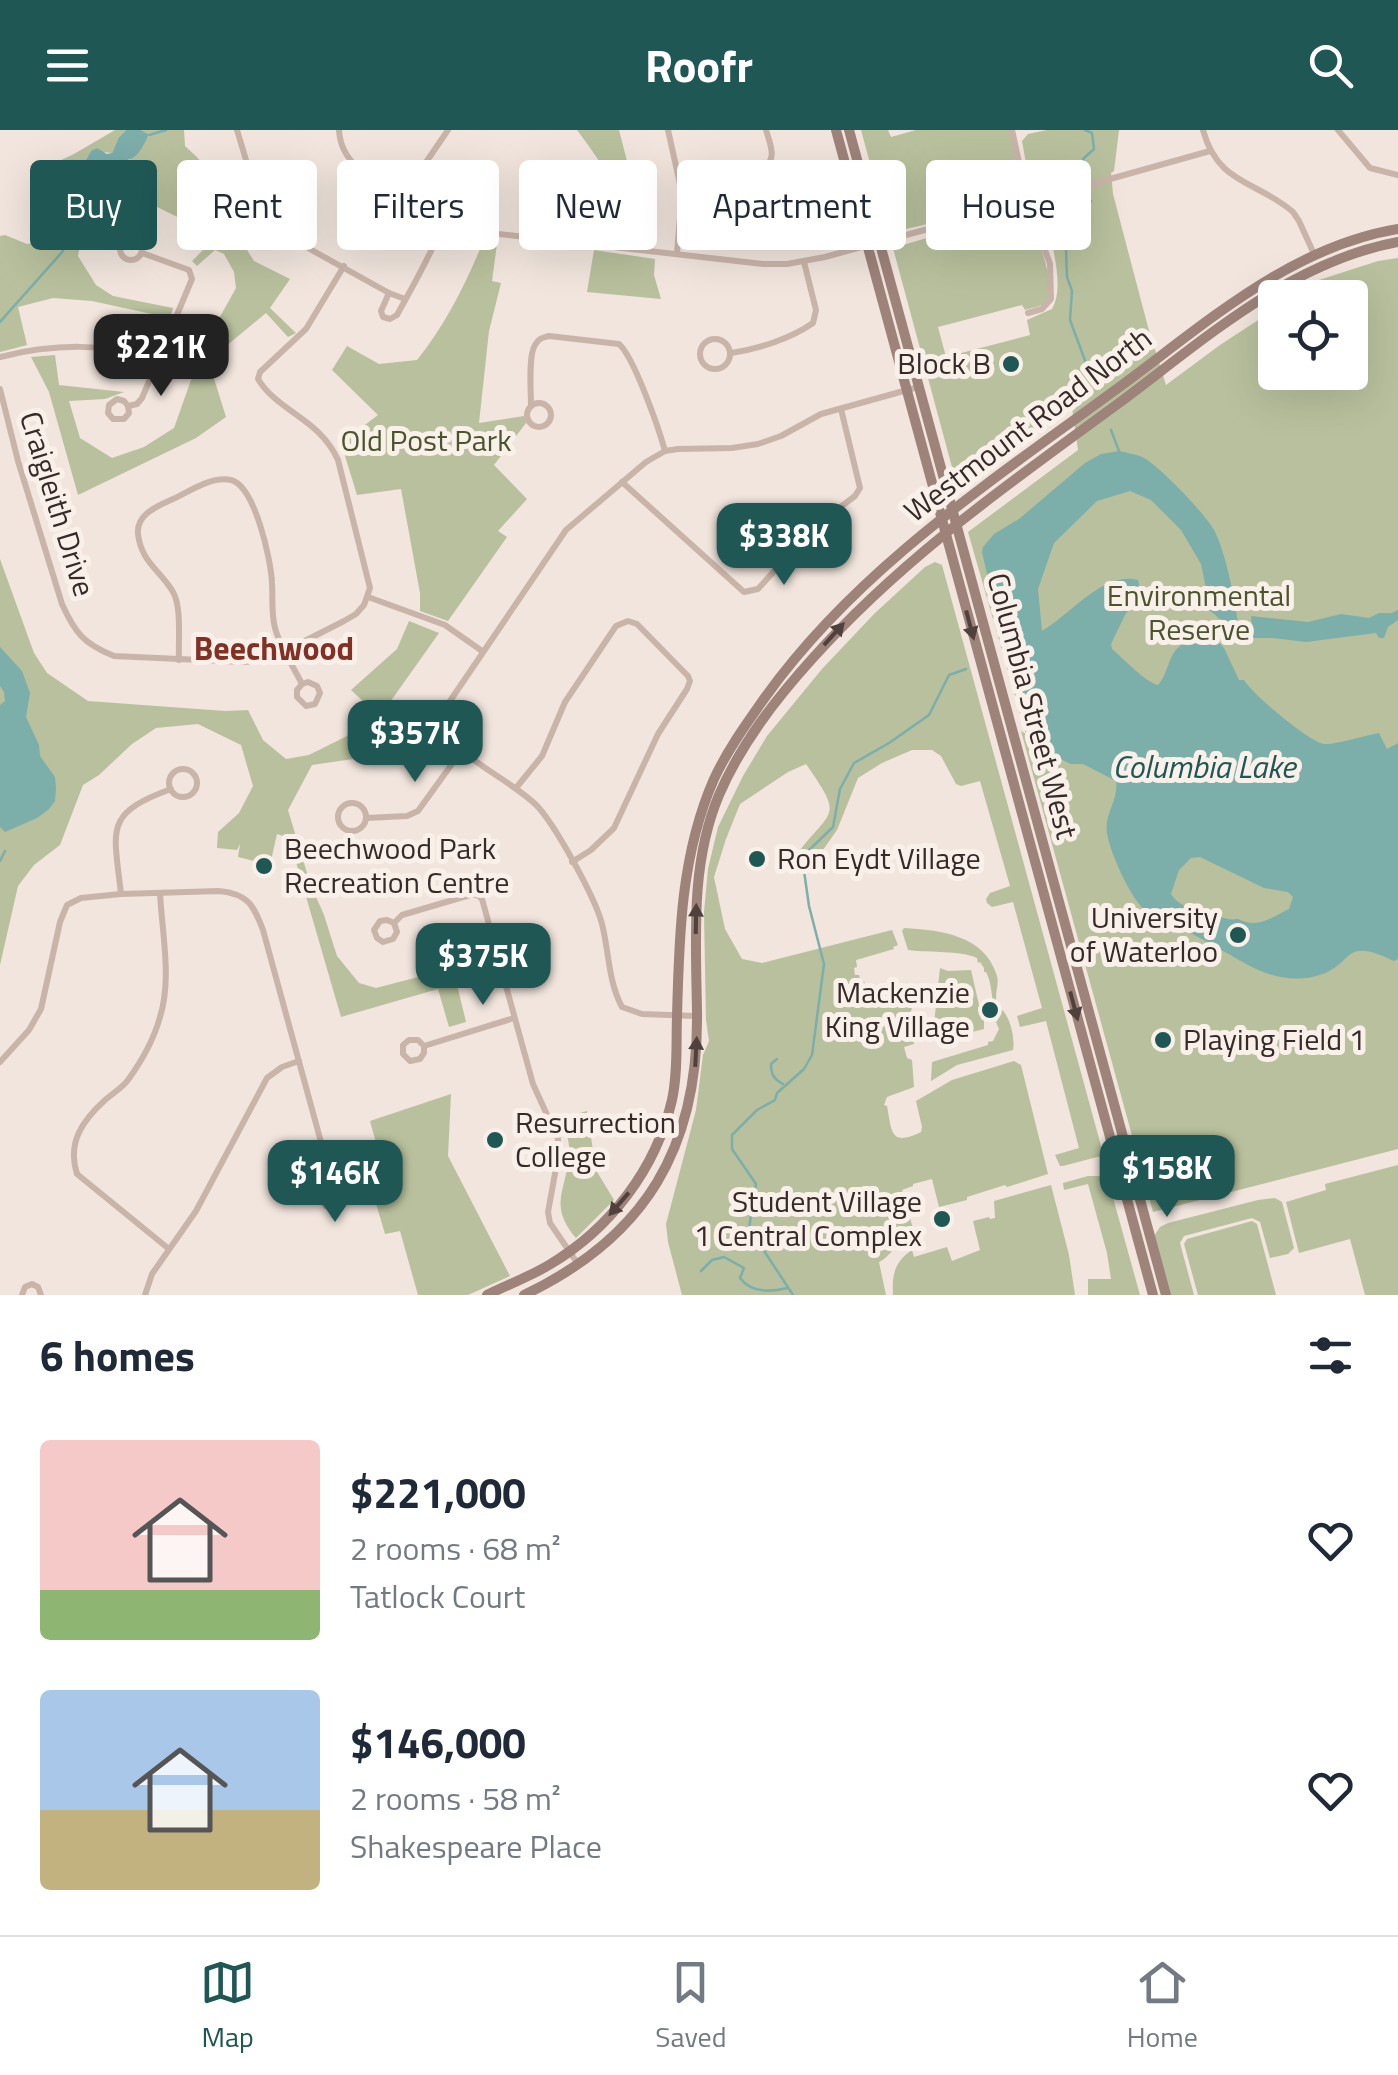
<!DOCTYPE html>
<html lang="en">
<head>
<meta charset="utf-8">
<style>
	:root { --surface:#fff; --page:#f6f6f7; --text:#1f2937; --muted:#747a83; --line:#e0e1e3; --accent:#1f5754 }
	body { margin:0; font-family:"Titillium Web",sans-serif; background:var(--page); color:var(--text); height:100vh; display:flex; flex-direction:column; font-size:38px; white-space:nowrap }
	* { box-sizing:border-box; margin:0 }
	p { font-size:32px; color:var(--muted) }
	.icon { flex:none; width:55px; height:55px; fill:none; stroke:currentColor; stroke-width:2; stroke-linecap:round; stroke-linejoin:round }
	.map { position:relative; height:1165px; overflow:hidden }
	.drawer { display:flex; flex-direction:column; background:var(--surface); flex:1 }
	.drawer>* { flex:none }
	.banner { position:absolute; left:30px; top:30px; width:1340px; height:90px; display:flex; gap:20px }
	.buttons { position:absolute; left:1258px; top:150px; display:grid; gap:20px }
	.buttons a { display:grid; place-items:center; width:110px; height:110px; border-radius:10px; background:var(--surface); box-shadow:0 10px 40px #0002; font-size:50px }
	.price { position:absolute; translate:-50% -85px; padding:0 22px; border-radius:20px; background:var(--accent); color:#fff; font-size:32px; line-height:65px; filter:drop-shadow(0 2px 5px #0008) }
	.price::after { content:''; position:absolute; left:50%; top:60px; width:30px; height:22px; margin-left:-15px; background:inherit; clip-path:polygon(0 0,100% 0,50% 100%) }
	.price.selected { background:#222; color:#fff }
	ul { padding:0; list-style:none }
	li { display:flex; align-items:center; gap:30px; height:250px; padding:0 40px }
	li span { display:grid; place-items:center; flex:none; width:280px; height:200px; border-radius:10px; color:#555 }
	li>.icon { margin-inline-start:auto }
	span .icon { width:120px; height:120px; fill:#fffc; stroke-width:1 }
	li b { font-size:42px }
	h2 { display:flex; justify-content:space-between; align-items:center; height:120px; padding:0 40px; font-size:42px }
	.tag { padding:0 35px; border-radius:10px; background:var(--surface); box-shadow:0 10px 40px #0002; font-size:35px; line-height:90px }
	.tag.selected { background:var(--accent); color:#fff }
	header { display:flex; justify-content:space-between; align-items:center; height:130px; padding:0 40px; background:var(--accent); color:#fff; font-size:45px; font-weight:700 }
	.tabs { display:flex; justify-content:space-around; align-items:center; height:140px; border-top:2px solid var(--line); background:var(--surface); font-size:28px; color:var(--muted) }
	.tabs a { display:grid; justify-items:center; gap:5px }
	.tabs .selected { color:var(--accent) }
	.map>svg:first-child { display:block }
</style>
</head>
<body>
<header><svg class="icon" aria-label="menu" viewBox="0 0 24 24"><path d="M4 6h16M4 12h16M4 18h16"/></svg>Roofr<svg class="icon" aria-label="search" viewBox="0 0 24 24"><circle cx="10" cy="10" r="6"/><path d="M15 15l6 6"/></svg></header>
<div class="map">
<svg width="1398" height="1165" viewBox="0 0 1398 1165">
	<rect width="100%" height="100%" fill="#f1e5dd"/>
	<g fill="#b8c09d">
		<path d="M115 0H131H126L119 7 112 23 91 21 84 33 57 59 111 32H128L149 6 141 0H184L185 16C196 26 206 35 212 48 219 64 221 80 230 95L256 80 260 87 237 104 254 131 290 149 270 178 296 203 288 207 266 183 219 222 212 242 226 287 196 308 78 365 49 262 31 227 55 225 59 255 124 262 105 269 69 271 80 308 112 328 144 317 174 298 202 219 236 158 234 142 224 124 215 120 197 136 192 131 220 103C195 96 157 79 136 64L118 68 86 83 78 126 96 155 113 166 173 178 170 188 92 171 53 168 18 177 27 215 0 222V106L5 105 27 114 46 111 50 88 48 36 74 24Z"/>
		<path d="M577 0H619L647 109 626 106C622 61 603 35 577 0Z"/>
		<path d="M861 0H888L891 7 916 0H1010L1021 57 1017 68 962 86 889 103Z"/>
		<path d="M1047 0H1119L1114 41 1111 43 1113 64 1148 197 1166 255 1220 215 1275 179V242H1350V168L1293 167 1319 150 1378 131 1398 128V1019L1153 1082 1021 601 1026 604 968 402 1078 320 1072 278 969 352H956L893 118 1021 80 1030 84C1035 101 1057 155 1047 171 1042 177 1031 178 1025 180L1022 175 938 197 946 227 1030 205 1027 190 1052 179C1063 160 1055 129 1051 108 1048 97 1043 88 1042 77L1046 74 1078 65 1074 51 1039 62 1030 56 1022 11 1028 4Z"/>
		<path d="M483 112 497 114 492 151 501 153 489 201 479 293 524 286 526 293 494 335 527 369 498 401 507 407 448 491 420 481V463L401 359 357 365 341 313 378 285 332 240 347 216 379 234 417 230C446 194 465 155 483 112Z"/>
		<path d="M594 120 655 129 654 145 661 169 587 162Z"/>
		<path d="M0 429 34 523 47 543 88 571 225 581 248 580 263 610 286 629 309 625 347 606 367 575 351 560 397 519 409 491 439 503 383 582 401 622 312 635 288 680 310 753 324 785 337 826 359 853 376 858 453 838 466 892 449 897 438 859 341 887 289 708 277 704 270 735 238 727 240 714 237 720 217 718 218 702 239 683 253 656 241 615 198 594 156 598 132 614 99 645 83 655 60 715 34 735 18 756 0 835Z"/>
		<path d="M935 432 942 435 1103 1023 1101 1026 1063 1036H1060L1055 1025 1079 1018 1046 891 1020 897 1017 886 1042 878 1013 772 992 777 987 773 986 769 990 763 1010 756 980 651 961 656 956 654 941 626 932 620H912L882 633 858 648 837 700 818 727 796 725C833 677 844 689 806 634L788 642 740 674 726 709 714 747 725 799 742 829 762 833 892 800 898 815 893 817 894 819 856 830 857 837 854 838 855 845H859L861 852 864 851 866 858 870 857 873 865 910 854 917 866C905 886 915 895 914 914L904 917 907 928 912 930 914 957 887 967 884 975 887 976C892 1002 890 1017 921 1002L922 997 916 971 952 950 1014 931 1021 935 1048 1044 1007 1057 1005 1055 967 1067V1070L939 1077 932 1049 913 1054V1056L902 1060 914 1102C896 1108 895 1124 879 1132L886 1165H682L668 1112 666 1094 696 980 703 925 709 911 706 890 704 782 708 739 718 697 743 646 767 606 822 539 874 484 925 437Z"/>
		<path d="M904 798C940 800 985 805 997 846 1000 856 992 866 999 877 1000 879 1003 880 1004 882 1011 891 1015 909 1013 920L957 935 931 951 932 932 988 915V912L993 911 999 899 996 892 998 890C997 885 995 881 994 876 991 865 992 853 986 842H984V838L980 832 978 833 977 828C959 820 932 823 908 820L902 801Z"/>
		<path d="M940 838 948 841 971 840 979 875 982 876 984 882 981 889 984 891V899L932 912Z"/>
		<path d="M451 964 448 1026 510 1146 468 1165H418L400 1101 385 1104 375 1070 389 1066 393 1074 370 991Z"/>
		<path d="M587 981 596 1040 614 1070 576 1108C547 1073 568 1060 569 1021 570 1010 565 1000 560 989Z"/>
		<path d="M1398 1035V1165H1365L1350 1109 1299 1123 1286 1072 1326 1060 1325 1054Z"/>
		<path d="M1088 1046H1107L1140 1165H1088V1149H1111L1107 1123 1088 1054 1064 1060 1063 1053Z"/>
		<path d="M1051 1055 1069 1125 1075 1165H893C892 1145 894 1132 912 1120L914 1127 947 1117 952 1131 980 1120 973 1091 989 1087 990 1089 995 1088 994 1071Z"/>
		<path d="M1275 1068 1282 1072 1294 1118 1288 1124 1270 1128 1260 1092 1252 1088 1184 1106 1180 1113 1194 1165H1170L1154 1106 1160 1097 1168 1093 1258 1070Z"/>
		<path d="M1252 1091 1257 1094 1276 1165H1198L1184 1114 1187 1109Z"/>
	</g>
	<g fill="#7caeaa" fill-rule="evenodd">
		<path d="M126 0H141L149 5C137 26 137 31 112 32L107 50 86 47 79 62 55 63 84 33 91 21 97 18 107 24 112 23 119 7Z"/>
		<path d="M1119 321C1127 323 1135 324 1142 327 1159 335 1205 384 1214 400 1226 422 1236 475 1239 500L1235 502C1223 498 1219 485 1207 479V463L1201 434 1181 400 1151 370 1130 361 1097 371 1054 413 1038 459 1042 501C1069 486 1103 441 1138 450L1141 464 1125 485 1111 514 1112 519C1124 529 1145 552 1158 555 1166 546 1167 535 1173 524 1179 513 1196 507 1208 501L1224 518 1239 550H1244C1252 564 1309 612 1324 614 1335 615 1367 605 1379 603L1387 619 1398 613V829L1394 831C1338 804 1357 838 1312 847 1281 853 1258 841 1232 826 1217 817 1201 809 1185 800 1171 793 1155 790 1144 779 1130 767 1110 722 1107 703 1104 684 1119 670 1116 651L1083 634H1071L1056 627 1029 604 1012 536 1006 527 982 422 983 417 994 404 1019 389 1085 333 1101 324ZM1200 727 1264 758 1288 762 1293 767 1289 779C1271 788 1257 799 1238 789 1225 791 1218 785 1206 782 1191 779 1180 777 1171 764L1179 740 1191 728Z"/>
		<path d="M1398 480V490L1388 497 1384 508H1379L1376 503 1306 512 1273 508H1253L1251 486 1308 492 1341 484 1369 488 1379 483H1392Z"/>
		<path d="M0 517 22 541 30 563 26 587 39 615 40 626 55 647 56 659 55 671 49 679 37 688 5 702 0 697V575L5 571 4 562 0 556Z"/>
	</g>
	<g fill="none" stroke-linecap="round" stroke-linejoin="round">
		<g stroke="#7caeaa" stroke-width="2.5">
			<path d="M1085 0 1092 3 1094 19 1083 29 1088 39"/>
			<path d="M149 5 166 0"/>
			<path d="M1091 71 1066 97 1068 104 1066 121 1067 147 1072 161 1070 190 1093 252"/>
			<path d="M0 192 63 121 61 87 65 64"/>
			<path d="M1111 300 1119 321"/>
			<path d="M0 731 5 721"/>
			<path d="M777 929 771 934C771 945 774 949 783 954"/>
			<path d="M701 1141 712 1130 724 1127 744 1138 740 1148C751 1163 771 1162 787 1158"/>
			<path d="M793 1165 749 1098 756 1054 732 1019V1005L757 980 775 970 777 963 804 939 812 925 824 834 809 776 804 741 806 723 833 697 840 659 854 633 889 613 929 585 949 545 966 539"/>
		</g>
		<g stroke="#c9b4a9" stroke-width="6">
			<path d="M237 0 261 80 268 90 290 108 389 163 405 169"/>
			<path d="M339 0C340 17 347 27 358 39L444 92 472 101 763 134H787L825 127 965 89 1027 69 1060 63 1210 21"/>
			<path d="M668 0 682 63 677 123"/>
			<path d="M1012 0 1027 69 1050 134 1051 169 1042 179 1028 183"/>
			<path d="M1203 0C1218 55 1256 50 1293 82L1299 91 1314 124"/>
			<path d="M1338 0 1370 38 1398 45"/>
			<path d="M678 39 703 33 763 38C778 30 770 14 766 0"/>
			<path d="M405 69 422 38 448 0"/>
			<circle cx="131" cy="119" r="11"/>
			<path d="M538 109 541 58C531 53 529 46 535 37L546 34 554 40 555 49 552 55 541 58"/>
			<path d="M389 163 381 181 383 187 390 189 397 185C414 154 431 125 444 92"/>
			<circle cx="715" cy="224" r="15"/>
			<path d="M731 223C758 219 790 209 813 193L816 180 804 132"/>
			<path d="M0 227C55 213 104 214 158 227"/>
			<path d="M0 259 18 331 62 474C75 503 84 514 114 526L244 532 262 530 285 521 344 491 356 484 364 475 370 458 338 330C319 288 278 282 258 249L260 242 306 199 344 136"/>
			<circle cx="539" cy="285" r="12"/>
			<path d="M128 276 124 271 117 269 109 275 108 283 113 289H124L129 283 128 276 137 274 142 268 192 149 189 140 142 123"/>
			<path d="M531 276C531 262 528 226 535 215 539 208 542 208 549 206L619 214C634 227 659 299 665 321"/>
			<path d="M622 352 744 462 758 459 813 398 855 366 860 358 841 279"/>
			<path d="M368 467 445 495 482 521"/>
			<path d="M179 530C178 512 182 477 173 462 161 441 141 432 138 404 136 384 158 376 173 369 190 361 211 346 231 350 255 356 271 430 272 453 273 468 271 483 275 498 280 517 293 536 302 554L297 560V567L306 576 315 574 320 563 317 556 308 552 302 554"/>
			<circle cx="183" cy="653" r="14"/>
			<path d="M516 658 542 626 565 572 616 496 628 491 637 494 688 546 690 551 687 559 658 604 614 698 591 720 572 732"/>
			<circle cx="352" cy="687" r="14"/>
			<path d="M366 688 407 686 418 681 462 620"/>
			<path d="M160 763C162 803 172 849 160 887 154 909 141 932 128 950 122 958 113 963 105 970 82 991 67 1013 77 1044L169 1119"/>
			<path d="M121 764C114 699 103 684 171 659"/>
			<path d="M394 793 397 802 393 809 383 812 377 808 374 800 380 791 387 790 394 793 402 785 470 765H477L482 769 533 954 558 1009V1027L548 1082 550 1093 578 1134"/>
			<path d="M696 886 642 884 622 877C608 851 609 821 602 794 595 767 557 699 539 678 518 654 460 629 449 604 444 594 445 584 448 574L566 400 646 332 665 321 678 319 732 318 758 314 781 306 821 284 918 257"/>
			<path d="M424 916V923L420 929 410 931 403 924V915L409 910H418L424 916 514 888"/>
			<path d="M0 932 29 900 41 879 60 792 67 775 81 768 121 764 219 761C248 764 253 774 263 800L324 1023 329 1060 323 1065 322 1070 326 1076 334 1077 338 1072 337 1063 329 1060"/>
			<path d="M22 1165 25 1157 32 1154 38 1157 41 1165"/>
			<path d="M145 1165 152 1144 196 1081 267 948 282 937 299 931"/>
		</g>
		<g stroke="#9d837a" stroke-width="10">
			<path d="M836 0 1153 1165"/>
			<path d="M849 0 1166 1165"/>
			<path d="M487 1165C507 1155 529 1147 549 1135 610 1099 656 1039 672 970 678 942 676 914 677 887 679 805 681 724 714 649 728 619 747 593 766 566 858 438 993 350 1118 258 1204 195 1289 117 1398 99"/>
			<path d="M524 1165C646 1107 699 1017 697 882 696 809 690 734 719 665 741 614 775 570 812 529 903 427 1010 353 1119 273 1205 209 1290 132 1398 112"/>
		</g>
	</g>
	<defs><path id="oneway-solid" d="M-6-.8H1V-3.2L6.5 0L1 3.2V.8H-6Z" transform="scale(2.5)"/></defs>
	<g fill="#50413d">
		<use href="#oneway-solid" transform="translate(970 495) rotate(75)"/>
		<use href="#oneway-solid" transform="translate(834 504) rotate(-48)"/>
		<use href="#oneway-solid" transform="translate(696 789) rotate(-89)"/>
		<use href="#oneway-solid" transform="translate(1074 876) rotate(75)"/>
		<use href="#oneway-solid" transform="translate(696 922) rotate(-87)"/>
		<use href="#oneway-solid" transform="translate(619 1074) rotate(131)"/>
	</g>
	<g fill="#1f5754" stroke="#f9f0e9" stroke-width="4">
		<circle cx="1011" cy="234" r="10"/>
		<circle cx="757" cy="729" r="10"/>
		<circle cx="264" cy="736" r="10"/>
		<circle cx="1238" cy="805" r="10"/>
		<circle cx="990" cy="880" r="10"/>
		<circle cx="1163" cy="910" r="10"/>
		<circle cx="495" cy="1010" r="10"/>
		<circle cx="942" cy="1089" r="10"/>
	</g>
	<g text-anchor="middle" stroke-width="10" stroke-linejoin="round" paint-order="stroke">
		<g font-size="30" fill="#372b29" stroke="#f9f0e9" text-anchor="end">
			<text x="991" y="244">Block B</text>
			<text x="284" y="729" text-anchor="start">Beechwood Park<tspan x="284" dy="34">Recreation Centre</tspan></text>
			<text x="777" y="739" text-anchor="start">Ron Eydt Village</text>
			<text x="1218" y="798">University<tspan x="1218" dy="34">of Waterloo</tspan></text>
			<text x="970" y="873">Mackenzie<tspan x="970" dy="34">King Village</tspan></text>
			<text x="1183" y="920" text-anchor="start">Playing Field 1</text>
			<text x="515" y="1003" text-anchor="start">Resurrection<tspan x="515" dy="34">College</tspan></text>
			<text x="922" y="1082">Student Village<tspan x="922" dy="34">1 Central Complex</tspan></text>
		</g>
		<g font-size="30" fill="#372b29" stroke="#f9f0e9">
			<text transform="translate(1028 295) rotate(-37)" y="10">Westmount Road North</text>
			<text transform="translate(57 374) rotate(73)" y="10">Craigleith Drive</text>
			<text transform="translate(1032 576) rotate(75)" y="10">Columbia Street West</text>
		</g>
		<g font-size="30" fill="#4a542d" stroke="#f9f0e9">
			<text x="426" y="321">Old Post Park</text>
			<text x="1199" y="476">Environmental<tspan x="1199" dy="34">Reserve</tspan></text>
		</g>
		<g font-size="32" font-weight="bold" fill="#833024" stroke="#f9f0e9">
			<text x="274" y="530">Beechwood</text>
		</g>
		<g font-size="32" font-style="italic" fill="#1f5754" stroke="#f9f0e9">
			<text x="1204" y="648">Columbia Lake</text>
		</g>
	</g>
</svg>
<div class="buttons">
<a><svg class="icon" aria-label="locate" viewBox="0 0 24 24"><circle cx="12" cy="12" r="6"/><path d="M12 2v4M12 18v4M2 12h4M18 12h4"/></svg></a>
</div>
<b class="price selected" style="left:161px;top:269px">$221K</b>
<b class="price" style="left:784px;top:458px">$338K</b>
<b class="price" style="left:415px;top:655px">$357K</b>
<b class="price" style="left:483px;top:878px">$375K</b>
<b class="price" style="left:1167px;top:1090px">$158K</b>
<b class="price" style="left:335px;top:1095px">$146K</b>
<div class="banner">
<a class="tag selected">Buy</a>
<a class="tag">Rent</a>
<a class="tag">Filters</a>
<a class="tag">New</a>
<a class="tag">Apartment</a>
<a class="tag">House</a>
</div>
</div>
<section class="drawer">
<h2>6 homes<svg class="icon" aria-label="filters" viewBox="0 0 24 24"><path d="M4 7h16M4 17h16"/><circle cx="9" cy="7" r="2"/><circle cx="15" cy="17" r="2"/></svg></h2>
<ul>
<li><span style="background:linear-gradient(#f6c9c9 75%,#8fb573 0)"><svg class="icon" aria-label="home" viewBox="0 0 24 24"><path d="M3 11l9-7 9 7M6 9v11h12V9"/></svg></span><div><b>$221,000</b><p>2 rooms · 68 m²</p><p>Tatlock Court</p></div><svg class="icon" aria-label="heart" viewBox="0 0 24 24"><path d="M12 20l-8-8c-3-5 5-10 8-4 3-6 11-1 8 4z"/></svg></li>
<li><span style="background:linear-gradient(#a9c7e8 60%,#c2b280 0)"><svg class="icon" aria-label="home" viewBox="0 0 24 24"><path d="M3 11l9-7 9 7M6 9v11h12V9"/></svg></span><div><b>$146,000</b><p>2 rooms · 58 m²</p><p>Shakespeare Place</p></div><svg class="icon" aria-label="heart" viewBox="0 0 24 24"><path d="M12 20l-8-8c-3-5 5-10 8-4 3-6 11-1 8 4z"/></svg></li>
</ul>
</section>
<nav class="tabs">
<a class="selected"><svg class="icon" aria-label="map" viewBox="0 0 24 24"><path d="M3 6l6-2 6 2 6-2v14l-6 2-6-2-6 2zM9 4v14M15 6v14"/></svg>Map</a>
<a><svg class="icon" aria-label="saved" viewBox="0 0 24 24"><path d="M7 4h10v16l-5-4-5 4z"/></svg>Saved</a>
<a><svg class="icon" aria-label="home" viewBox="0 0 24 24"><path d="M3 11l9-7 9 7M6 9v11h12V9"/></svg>Home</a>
</nav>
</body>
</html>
